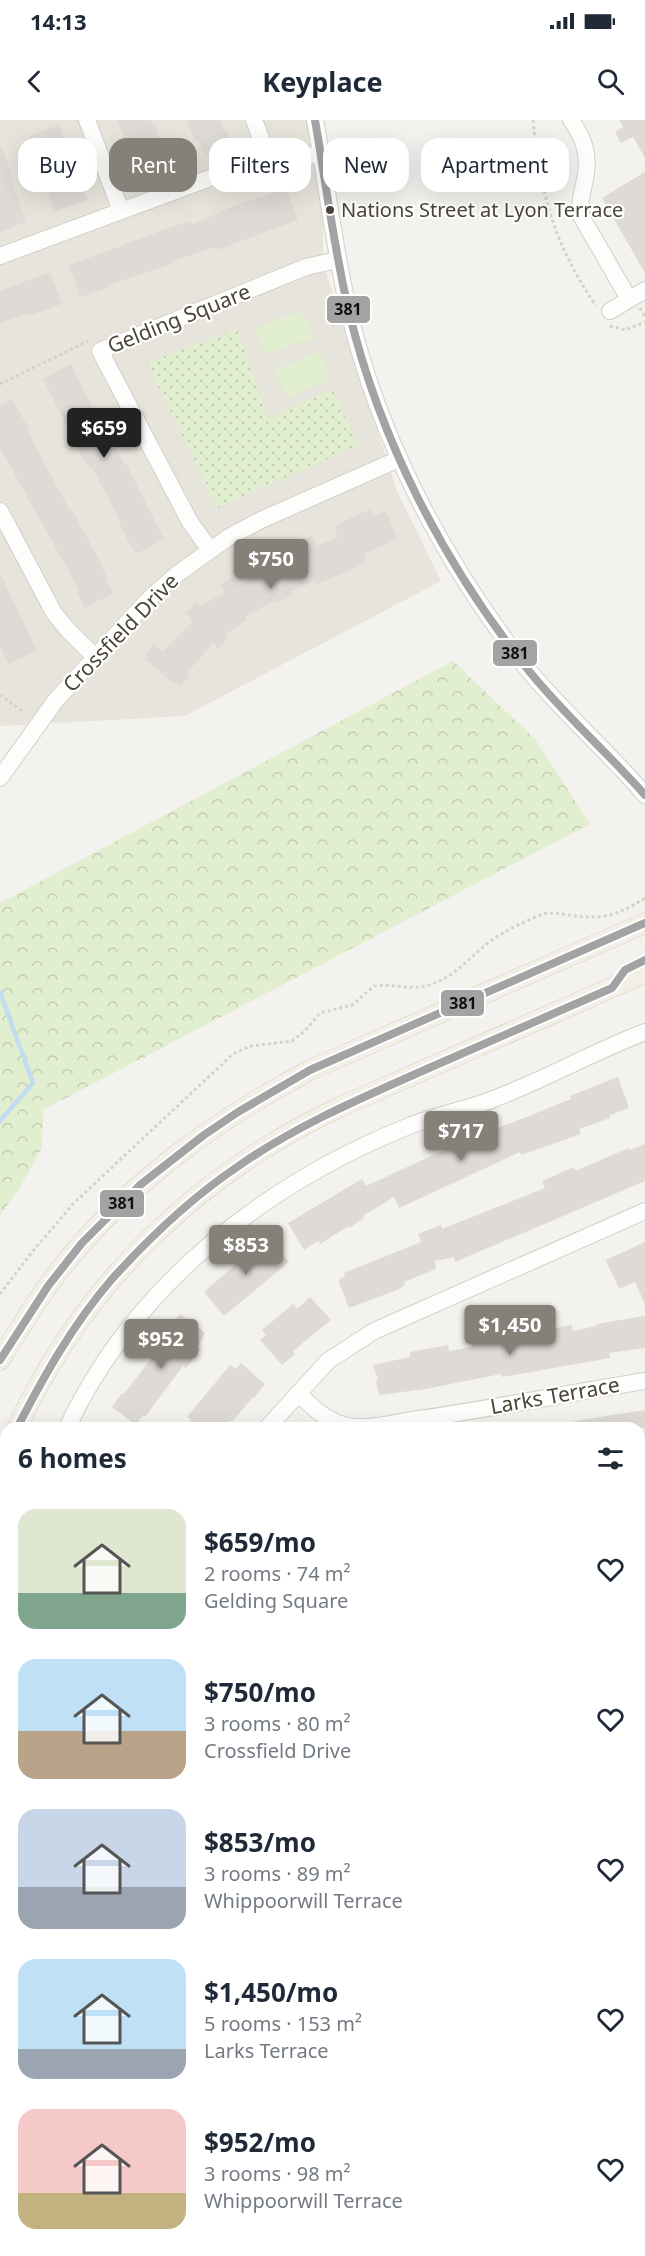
<!DOCTYPE html>
<html lang="en">
<head>
<meta charset="utf-8">
<style>
	:root { --surface:#fff; --page:#f2f2f3; --text:#1f2937; --muted:#747a83; --accent:#868178 }
	body { margin:0; font-family:"Noto Sans",sans-serif; background:var(--page); color:var(--text); height:100vh; display:flex; flex-direction:column; font-size:22px; white-space:nowrap }
	* { box-sizing:border-box; margin:0 }
	p { font-size:20px; color:var(--muted) }
	.icon { flex:none; width:33px; height:33px; fill:none; stroke:currentColor; stroke-width:2; stroke-linecap:round; stroke-linejoin:round }
	.map { position:relative; flex:1; overflow:hidden }
	.side { position:absolute; left:0px; top:1302px; width:645px; height:834px; display:flex; flex-direction:column; background:var(--surface); border-radius:18px 18px 0 0; box-shadow:0 6px 24px #0002 }
	.side>* { flex:none }
	.banner { position:absolute; left:18px; top:18px; width:609px; height:54px; display:flex; gap:12px }
	.price { position:absolute; translate:-50% -51px; padding:0 14px; border-radius:6px; background:var(--accent); color:#fff; font-size:20px; line-height:39px; filter:drop-shadow(0 2px 3px #0008) }
	.price::after { content:''; position:absolute; left:50%; top:36px; width:18px; height:14px; margin-left:-9px; background:inherit; clip-path:polygon(0 0,100% 0,50% 100%) }
	.price.active { background:#222; color:#fff }
	ul { padding:0; list-style:none }
	li { display:flex; align-items:center; gap:18px; height:150px; padding:0 18px }
	li span { display:grid; place-items:center; flex:none; width:168px; height:120px; border-radius:18px; color:#555 }
	li>.icon { margin-inline-start:auto }
	span .icon { width:72px; height:72px; fill:#fffc; stroke-width:1 }
	li b { font-size:26px }
	h2 { display:flex; justify-content:space-between; align-items:center; height:72px; padding:0 18px; font-size:26px }
	.pill { padding:0 21px; border-radius:18px; background:var(--surface); box-shadow:0 6px 24px #0002; font-size:21px; line-height:54px }
	.pill.active { background:var(--accent); color:#fff }
	.status { display:flex; justify-content:space-between; align-items:center; height:42px; padding:0 30px; background:var(--surface); direction:ltr }
	.status svg { height:16px; fill:currentColor }
	header { display:flex; justify-content:space-between; align-items:center; height:78px; padding:0 18px; background:var(--surface); font-size:27px; font-weight:700 }
	.map>svg:first-child { display:block }
</style>
</head>
<body>
<div class="status"><b>14:13</b><svg viewBox="0 0 49 12"><path d="M0 12V9h3v3zM5 12V6h3v6zM10 12V3h3v9zM15 12V0h3v12zM26 1h20v11H26zM47 4h2v5h-2z"/></svg></div>
<header><svg class="icon" aria-label="back" viewBox="0 0 24 24"><path d="M15 5l-7 7 7 7"/></svg>Keyplace<svg class="icon" aria-label="search" viewBox="0 0 24 24"><circle cx="10" cy="10" r="6"/><path d="M15 15l6 6"/></svg></header>
<div class="map">
<svg width="645" height="2136" viewBox="0 0 645 2136">
	<defs>
		<pattern id="grass-dots" width="8" height="8" patternUnits="userSpaceOnUse" patternTransform="scale(1.5)"><rect width="8" height="8" fill="#e1eecf"/><path d="M2 2h.1M6 6h.1" fill="none" stroke="#c3cdb2" stroke-width="1.8" stroke-linecap="round"/></pattern>
		<pattern id="forest-crowns" width="20" height="18" patternUnits="userSpaceOnUse" patternTransform="scale(1.5)"><rect width="20" height="18" fill="#e1eecf"/><path d="M2 6a3 3 0 1 1 6 0M12 15a3 3 0 1 1 6 0" fill="none" stroke="#c3cdb2"/></pattern>
	</defs>
	<rect width="100%" height="100%" fill="#f4f2ee"/>
	<g fill="#e7e4dc">
		<path d="M0 0H323V143L397 371 441 461 185 596 0 606Z"/>
		<path d="M0 1810 6 1816V1986L0 2018Z"/>
		<path d="M0 2030 6 2031V2130H195L194 2136H0Z"/>
	</g>
	<path fill="url(#grass-dots)" d="M237 209 269 300 332 269 358 325 217 388 147 243Z"/>
	<path fill="url(#forest-crowns)" d="M453 541 535 619 590 704 43 990 42 1028 19 1069 0 1095V783Z"/>
	<g fill="#e1eecf">
		<path d="M303 190 313 217 265 235 254 209Z"/>
		<path d="M320 231 330 260 286 277 274 250Z"/>
	</g>
	<g fill="none" stroke-linecap="round" stroke-linejoin="round">
		<path stroke="#c0ddf1" stroke-width="4.5" d="M0 872 33 963 0 1001"/>
	</g>
	<g fill="#dedbd6">
		<path d="M117 0H150L152 4 154 3 165 32 163 33 169 49 141 59Z"/>
		<path d="M187 0H220L224 10H227L232 24 204 35 199 20 195 21Z"/>
		<path d="M619 0H645V38L633 17 621 23 615 12 623 7Z"/>
		<path d="M59 5 88 80 55 91 29 16Z"/>
		<path d="M0 24 13 57 11 58 26 102 0 112Z"/>
		<path d="M645 52V153L602 78Z"/>
		<path d="M286 69 298 100 217 130 216 127 171 142 172 144 111 164 112 166 80 177 69 145 188 101 193 104 236 85Z"/>
		<path d="M50 152 62 184 31 195 30 193 0 203V171Z"/>
		<path d="M71 244 93 288 96 287 124 344 126 343 164 419 136 434 119 405 121 403 92 347 90 348 86 341 85 342 43 259Z"/>
		<path d="M11 279 29 308 27 310 70 391 72 390 100 442 107 458 105 459 113 473 85 488 77 472H79L72 457 0 328V285Z"/>
		<path d="M370 389 373 397 386 391 398 419 364 434 366 443 316 465 314 461 291 471 293 475 278 483 276 480 245 497 247 500 225 515 228 519 218 528 213 523 187 553 189 556 180 567 174 562 173 563 145 539 148 537 145 535 154 524 163 532 193 501 185 493 197 482 201 486 225 472 220 465 233 457 239 465 265 451 259 441 273 433 279 443 303 433 298 422 312 416 317 426 338 417 334 406Z"/>
		<path d="M0 453 37 531 8 544 0 526Z"/>
		<path d="M618 957 629 988 610 995V998L579 1009 581 1014 521 1035 520 1032 399 1088 394 1077 363 1096 364 1098 349 1108V1106L320 1124 318 1121 304 1130 288 1103 362 1059 366 1066 492 1008 493 1010 539 992 571 979 570 976Z"/>
		<path d="M645 1024V1061L455 1142 454 1137 435 1141 436 1149 404 1162 405 1165 397 1170 349 1188 338 1160 345 1156 344 1153 421 1122 418 1114 441 1105 442 1109 545 1068 542 1061 574 1047 575 1051 629 1028 630 1030Z"/>
		<path d="M267 1117 289 1142 224 1196 204 1172Z"/>
		<path d="M645 1122V1184L635 1162 619 1169 606 1140Z"/>
		<path d="M310 1177 331 1200 293 1231 295 1234 282 1245 260 1220 266 1215 262 1210 293 1184 297 1189Z"/>
		<path d="M180 1194 205 1213 198 1227 201 1229 186 1248 183 1246 145 1297 143 1295 136 1305 112 1287 122 1273 124 1274 154 1235 152 1234 172 1207 171 1205Z"/>
		<path d="M645 1196V1228L609 1233 610 1238 548 1249 502 1257 501 1254 426 1269 379 1275 376 1261 378 1259 373 1245 410 1237V1232L448 1225 449 1231 472 1227 471 1222 503 1216 504 1222 534 1216 533 1212 572 1205 573 1211 596 1206V1204Z"/>
		<path d="M241 1243 265 1264 254 1278 253 1277 232 1302 230 1300 223 1308H184L191 1300 187 1297 230 1245 236 1249Z"/>
		<path d="M645 1290V1308H575L574 1301Z"/>
	</g>
	<g fill="none" stroke-linecap="round" stroke-linejoin="round">
		<defs>
			<g id="minor">
				<path d="M87 0 121 91"/>
				<path d="M254 0 270 42"/>
				<path d="M315 0C327 64 334 128 349 192 380 321 444 442 525 546 562 592 607 630 645 675"/>
				<path d="M571 0C583 17 589 33 586 53 584 69 578 80 581 96L629 179"/>
				<path d="M0 136 237 48 320 34"/>
				<path d="M610 191 645 170"/>
				<path d="M0 391 54 493 67 509 95 537"/>
				<path d="M210 430 190 402 100 231 306 147 337 140"/>
				<path d="M0 658 56 580 149 479 176 455 229 417 261 400 399 339"/>
				<path d="M298 1273C313 1288 326 1301 347 1306 370 1310 397 1302 419 1299 495 1288 570 1273 645 1261"/>
				<path d="M67 1308C134 1165 265 1064 409 1006 436 995 465 990 491 980 544 960 593 932 645 912"/>
				<path d="M267 1308 328 1241 374 1211 645 1091"/>
				<path d="M639 1427 645 1426"/>
				<path d="M639 1764 645 1762"/>
				<path d="M639 1996 645 1997"/>
				<path d="M0 2083 6 2089"/>
				<path d="M38 2130 45 2136"/>
				<path d="M307 2136 309 2130"/>
			</g>
			<g id="major">
				<path d="M0 1240C17 1212 35 1183 55 1156 124 1066 211 1003 310 950L645 803"/>
				<path d="M17 1308C83 1164 198 1054 340 987L645 853"/>
				<path d="M0 1349 6 1333"/>
				<path d="M639 1481 645 1480"/>
				<path d="M0 1521 6 1522"/>
				<path d="M639 1533 645 1532"/>
				<path d="M0 1576 6 1577"/>
			</g>
		</defs>
		<use href="#minor" stroke="#d2d0cb" stroke-width="18"/>
		<use href="#major" stroke="#d6cebb" stroke-width="21"/>
		<g stroke="#d3d2cc" stroke-width="3" stroke-dasharray="3 3" stroke-linecap="butt">
			<path d="M533 0C541 75 553 122 596 186"/>
			<path d="M640 188 645 197"/>
			<path d="M610 206 625 210 645 202"/>
			<path d="M0 264 88 221"/>
			<path d="M0 575 24 592"/>
			<path d="M0 1174 32 1132 74 1083 233 934 250 926 292 921 305 911 320 893 352 885 374 866C392 863 412 871 429 865 456 857 471 835 492 820 507 809 525 802 542 794 558 791 572 797 588 797 610 798 627 790 645 778"/>
			<path d="M639 1451 645 1450"/>
			<path d="M0 1480 6 1481"/>
			<path d="M0 2060 6 2062"/>
			<path d="M0 2118 6 2126"/>
			<path d="M9 2130 13 2136"/>
			<path d="M115 2130 124 2132 126 2130"/>
			<path d="M128 2130 131 2136"/>
		</g>
		<use href="#minor" stroke="#fdfdfc" stroke-width="16"/>
		<use href="#major" stroke="#f2efe6" stroke-width="20"/>
		<defs>
			<g id="bus-1">
				<path d="M315 0C326 64 334 129 349 192 380 320 443 442 525 546 561 592 606 631 645 675"/>
				<path d="M0 1240 48 1166 82 1123 140 1065 204 1015 238 992 310 950 645 803"/>
				<path d="M17 1308C44 1256 73 1204 112 1159 150 1117 192 1077 240 1045 299 1004 364 977 429 948 490 921 551 895 612 868L625 850 645 840"/>
			</g>
		</defs>
		<use href="#bus-1" stroke="#fff" stroke-width="12"/>
		<use href="#bus-1" stroke="#a3a3a3" stroke-width="8"/>
	</g>
	<circle fill="#4b4439" stroke="#fff" stroke-width="2" cx="330" cy="90" r="5"/>
	<g text-anchor="middle" stroke-width="4.5" stroke-linejoin="round" paint-order="stroke">
		<g font-size="20" fill="#4b4439" stroke="#fff" text-anchor="start">
			<text x="341" y="97">Nations Street at Lyon Terrace</text>
		</g>
		<g font-size="21" fill="#4b4439" stroke="#fff">
			<text transform="translate(179 199) rotate(-22)" y="7">Gelding Square</text>
			<text transform="translate(121 513) rotate(-46)" y="7">Crossfield Drive</text>
			<text transform="translate(555 1276) rotate(-10)" y="7">Larks Terrace</text>
		</g>
	</g>
	<g stroke="#fff" stroke-width="2">
		<rect x="326" y="175" width="45" height="29" rx="6" fill="#a3a3a3"/>
		<rect x="492" y="519" width="46" height="28" rx="6" fill="#a3a3a3"/>
		<rect x="440" y="869" width="45" height="28" rx="6" fill="#a3a3a3"/>
		<rect x="99" y="1069" width="46" height="29" rx="6" fill="#a3a3a3"/>
	</g>
	<g font-size="16" text-anchor="middle" font-weight="bold" fill="#111">
		<text x="348" y="195">381</text>
		<text x="515" y="539">381</text>
		<text x="463" y="889">381</text>
		<text x="122" y="1089">381</text>
	</g>
</svg>
<b class="price active" style="left:104px;top:339px">$659</b>
<b class="price" style="left:271px;top:470px">$750</b>
<b class="price" style="left:461px;top:1042px">$717</b>
<b class="price" style="left:246px;top:1156px">$853</b>
<b class="price" style="left:510px;top:1236px">$1,450</b>
<b class="price" style="left:161px;top:1250px">$952</b>
<div class="banner">
<a class="pill">Buy</a>
<a class="pill active">Rent</a>
<a class="pill">Filters</a>
<a class="pill">New</a>
<a class="pill">Apartment</a>
</div>
<section class="side">
<h2>6 homes<svg class="icon" aria-label="filters" viewBox="0 0 24 24"><path d="M4 7h16M4 17h16"/><circle cx="9" cy="7" r="2"/><circle cx="15" cy="17" r="2"/></svg></h2>
<ul>
<li><span style="background:linear-gradient(#dfe7d0 70%,#7fa58c 0)"><svg class="icon" aria-label="home" viewBox="0 0 24 24"><path d="M3 11l9-7 9 7M6 9v11h12V9"/></svg></span><div><b>$659/mo</b><p>2 rooms · 74 m²</p><p>Gelding Square</p></div><svg class="icon" aria-label="heart" viewBox="0 0 24 24"><path d="M12 20l-8-8c-3-5 5-10 8-4 3-6 11-1 8 4z"/></svg></li>
<li><span style="background:linear-gradient(#bfe0f5 60%,#b9a48a 0)"><svg class="icon" aria-label="home" viewBox="0 0 24 24"><path d="M3 11l9-7 9 7M6 9v11h12V9"/></svg></span><div><b>$750/mo</b><p>3 rooms · 80 m²</p><p>Crossfield Drive</p></div><svg class="icon" aria-label="heart" viewBox="0 0 24 24"><path d="M12 20l-8-8c-3-5 5-10 8-4 3-6 11-1 8 4z"/></svg></li>
<li><span style="background:linear-gradient(#c9d6e8 65%,#9aa5b1 0)"><svg class="icon" aria-label="home" viewBox="0 0 24 24"><path d="M3 11l9-7 9 7M6 9v11h12V9"/></svg></span><div><b>$853/mo</b><p>3 rooms · 89 m²</p><p>Whippoorwill Terrace</p></div><svg class="icon" aria-label="heart" viewBox="0 0 24 24"><path d="M12 20l-8-8c-3-5 5-10 8-4 3-6 11-1 8 4z"/></svg></li>
<li><span style="background:linear-gradient(#bfe0f5 75%,#9aa5b1 0)"><svg class="icon" aria-label="home" viewBox="0 0 24 24"><path d="M3 11l9-7 9 7M6 9v11h12V9"/></svg></span><div><b>$1,450/mo</b><p>5 rooms · 153 m²</p><p>Larks Terrace</p></div><svg class="icon" aria-label="heart" viewBox="0 0 24 24"><path d="M12 20l-8-8c-3-5 5-10 8-4 3-6 11-1 8 4z"/></svg></li>
<li><span style="background:linear-gradient(#f6c9c9 70%,#c2b280 0)"><svg class="icon" aria-label="home" viewBox="0 0 24 24"><path d="M3 11l9-7 9 7M6 9v11h12V9"/></svg></span><div><b>$952/mo</b><p>3 rooms · 98 m²</p><p>Whippoorwill Terrace</p></div><svg class="icon" aria-label="heart" viewBox="0 0 24 24"><path d="M12 20l-8-8c-3-5 5-10 8-4 3-6 11-1 8 4z"/></svg></li>
</ul>
</section>
</div>
</body>
</html>
